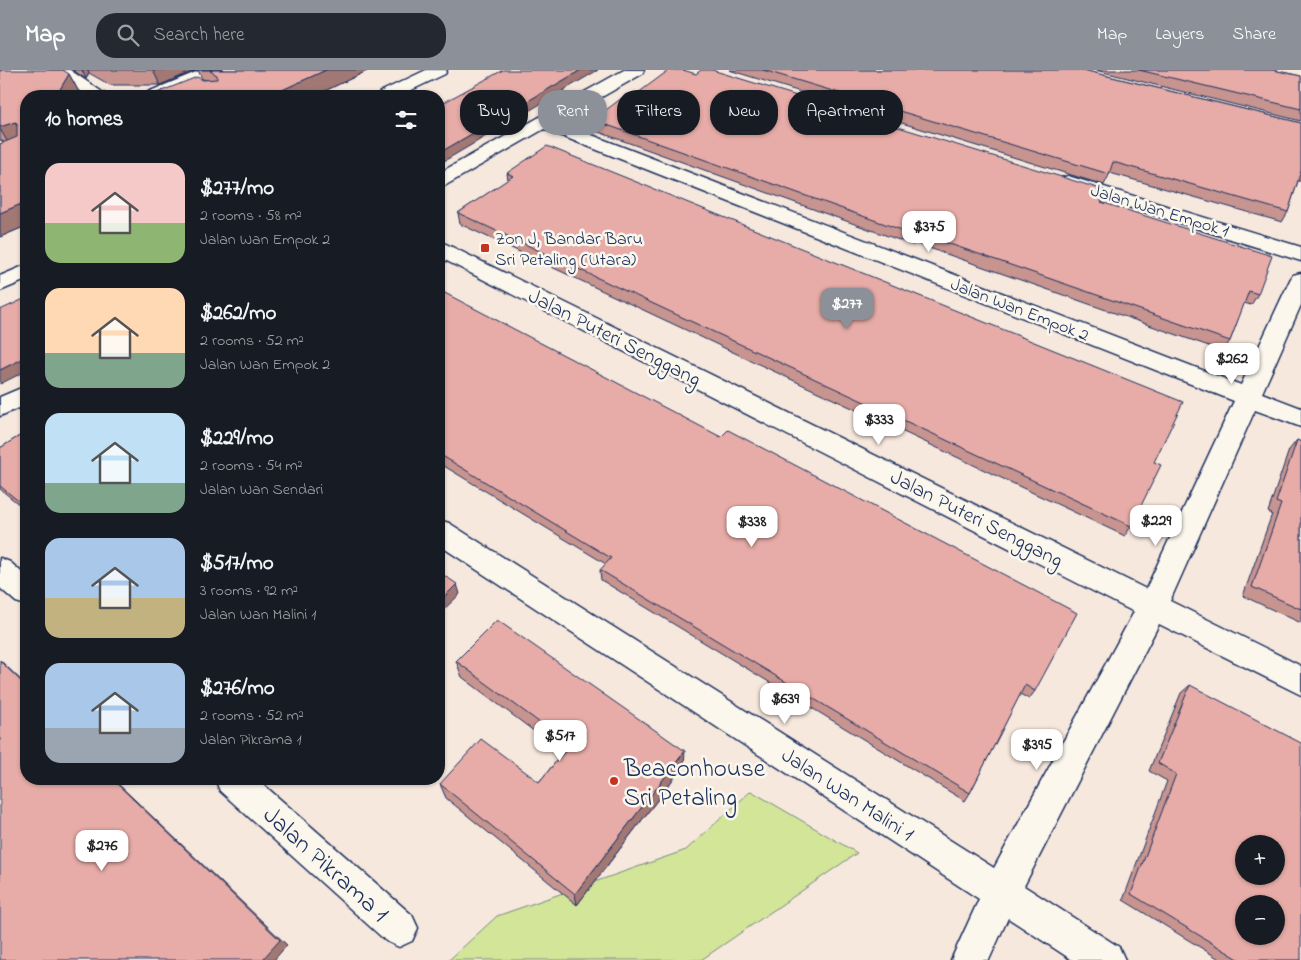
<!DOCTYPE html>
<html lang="en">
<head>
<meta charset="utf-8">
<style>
	:root { --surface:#171b24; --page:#242831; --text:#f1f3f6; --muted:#9ea1a6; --accent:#8c9099 }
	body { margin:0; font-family:"Indie Flower",sans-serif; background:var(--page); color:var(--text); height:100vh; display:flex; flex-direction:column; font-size:19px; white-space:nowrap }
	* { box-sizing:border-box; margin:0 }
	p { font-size:16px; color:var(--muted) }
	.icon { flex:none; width:28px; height:28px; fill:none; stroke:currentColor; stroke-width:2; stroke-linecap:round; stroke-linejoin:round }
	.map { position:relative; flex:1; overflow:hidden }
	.details { position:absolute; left:20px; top:20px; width:425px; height:695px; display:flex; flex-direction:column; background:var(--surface); border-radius:20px; box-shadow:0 1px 4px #0004 }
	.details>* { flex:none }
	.guide { position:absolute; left:460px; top:20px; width:475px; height:45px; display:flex; gap:10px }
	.fabs { position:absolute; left:1235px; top:765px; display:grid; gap:10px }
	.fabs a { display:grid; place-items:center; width:50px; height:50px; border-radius:50%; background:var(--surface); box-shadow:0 1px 4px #0004; font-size:25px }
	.price { position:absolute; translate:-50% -42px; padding:0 11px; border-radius:10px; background:#fff; color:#222; font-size:16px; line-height:32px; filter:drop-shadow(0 1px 2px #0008) }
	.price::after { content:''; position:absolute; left:50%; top:30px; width:15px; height:11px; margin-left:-8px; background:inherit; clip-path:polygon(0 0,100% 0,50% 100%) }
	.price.on { background:var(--accent); color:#fff }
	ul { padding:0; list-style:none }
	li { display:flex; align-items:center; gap:15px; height:125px; padding:0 25px }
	li span { display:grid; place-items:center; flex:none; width:140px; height:100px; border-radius:15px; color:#555 }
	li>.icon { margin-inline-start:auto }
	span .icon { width:60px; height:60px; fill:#fffc; stroke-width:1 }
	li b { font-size:21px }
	h2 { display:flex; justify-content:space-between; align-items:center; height:60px; padding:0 25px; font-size:21px }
	.tag { padding:0 18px; border-radius:20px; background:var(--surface); box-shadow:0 1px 4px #0004; font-size:18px; line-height:45px }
	.tag.on { background:var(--accent); color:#fff }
	header { display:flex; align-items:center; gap:30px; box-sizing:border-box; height:70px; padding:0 25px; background:var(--accent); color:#fff }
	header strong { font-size:24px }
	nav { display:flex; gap:28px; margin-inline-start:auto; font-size:18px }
	.search { width:350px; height:45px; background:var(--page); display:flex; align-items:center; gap:12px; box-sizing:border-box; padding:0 18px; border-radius:20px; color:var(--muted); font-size:19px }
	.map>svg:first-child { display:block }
</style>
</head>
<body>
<header>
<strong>Map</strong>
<div class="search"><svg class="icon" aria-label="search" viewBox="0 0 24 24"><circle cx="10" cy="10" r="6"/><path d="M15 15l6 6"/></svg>Search here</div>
<nav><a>Map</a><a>Layers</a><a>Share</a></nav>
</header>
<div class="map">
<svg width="1301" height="890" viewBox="0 0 1301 890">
	<rect width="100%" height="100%" fill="#f7e8de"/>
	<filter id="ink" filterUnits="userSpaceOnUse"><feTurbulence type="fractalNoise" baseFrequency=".02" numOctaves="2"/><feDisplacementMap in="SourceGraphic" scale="10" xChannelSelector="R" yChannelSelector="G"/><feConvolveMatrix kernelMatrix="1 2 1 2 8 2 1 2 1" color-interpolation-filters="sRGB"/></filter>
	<g filter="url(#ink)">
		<path fill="#d2e599" stroke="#768a7c" d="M751 721 857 783 701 890H449L497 846 686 780Z"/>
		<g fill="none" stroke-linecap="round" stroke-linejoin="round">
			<defs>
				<g id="minor">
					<path d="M50 0H70L108 26H87Z"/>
					<path d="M201 0H223L221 4 168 26H145L148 22Z"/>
					<path d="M624 0H644L642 4 558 52 1241 315 1290 210 1293 205 1301 203V235L1262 323 1301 338V357L1255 340 1170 531 1301 596V625L1159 554 1024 816 1119 877 1125 890H1072L1008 848 989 890H951L979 829 439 475V450L449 453 994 798 1134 542 439 187V173L446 174 1146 519 1234 331 544 59 446 115 439 117V103Z"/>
					<path d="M1068 106 1301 177V191L1061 116 1058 112 1061 108Z"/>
					<path d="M26 316V335L0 346V327Z"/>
					<path d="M0 488 10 492 26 506V535L16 532 0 518Z"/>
					<path d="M215 709H257L412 845 418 858 412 871 399 877 386 871 220 721Z"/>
				</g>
				<g id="tertiary">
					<path d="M426 0H447L445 4 399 26H377L380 22Z"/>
					<path d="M26 195V210L0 221V206Z"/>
				</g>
			</defs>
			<use href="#minor" stroke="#1b2f5e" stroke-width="3"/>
			<use href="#tertiary" stroke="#1b2f5e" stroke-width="3"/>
			<use href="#minor" fill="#fbf7ec" fill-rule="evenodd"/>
			<use href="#tertiary" fill="#fbf7ec" fill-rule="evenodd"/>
		</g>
		<g fill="#c79490" stroke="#1b2f5e">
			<path d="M0 0 69 4 79 22 76 26H26V156L0 167V74L4 72 0 70Z"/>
			<path d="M73 0H196L160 15H110L89 3 86 9Z"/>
			<path d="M198 0H369L314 26 202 9Z"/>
			<path d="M729 0H1083L1301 53V111H1298L1288 142 1282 152 1110 103 1104 115Z"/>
			<path d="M1095 0H1273L1301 6V51Z"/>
			<path d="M634 26 1101 132 1258 224 1251 235 1244 233 1230 271 1223 281 915 173 913 175 593 60V50Z"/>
			<path d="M507 103 1154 392 1131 456 1125 466 460 154 458 143 508 110Z"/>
			<path d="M439 220 1035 621 1029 629 1020 624 970 723 965 731 601 510 600 500 606 494 439 393Z"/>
			<path d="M26 362V440L0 419V378Z"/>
			<path d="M1297 370 1301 372V553L1243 526 1272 444 1268 442 1289 380Z"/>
			<path d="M456 591 684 695 577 835 446 728 440 714 539 712 563 683 462 607Z"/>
			<path d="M1190 615 1301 890H1221L1123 830 1167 711 1149 701 1181 623Z"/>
		</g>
		<g fill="#a27875" stroke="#1b2f5e">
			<path d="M82 0H88L89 3 86 9Z"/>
			<path d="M153 0H196L160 15Z"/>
			<path d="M326 0H369L314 26H269Z"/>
			<path d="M581 0H598L439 94V83Z"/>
			<path d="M69 4 79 22 76 26H56Z"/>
			<path d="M15 52 25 70 10 76 0 59V57Z"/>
			<path d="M26 132V156L0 167V143Z"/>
			<path d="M918 163 915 173 913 175 916 165Z"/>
			<path d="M26 287V301L0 314V300Z"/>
			<path d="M457 514 460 524 439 544V532Z"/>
			<path d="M0 590 26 615V616L0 591Z"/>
			<path d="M26 618V627L21 622Z"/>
			<path d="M685 681 684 695 577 835 575 824Z"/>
			<path d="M112 709H113L287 875 274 890H262Z"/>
		</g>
		<g fill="#e7aca7" stroke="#1b2f5e" fill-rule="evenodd">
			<path d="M0 0H63L69 4 56 26H26V132L0 143V74L17 67V53L15 52 0 57Z"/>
			<path d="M213 0H326L269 26H149L197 7 203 10 217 9V5L210 1Z"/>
			<path d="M503 0H581L439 83V35Z"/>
			<path d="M669 0H683L696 4 701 0H712L1104 120 1101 132 1272 186 1258 224 1249 221 1230 271 918 163 916 165 593 50 627 24 634 26Z"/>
			<path d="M763 0H1083L1301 53V101L1288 142 1113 92 1109 104Z"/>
			<path d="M1139 0H1273L1301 6V39Z"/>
			<path d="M547 76 1183 332 1154 392 1161 395 1131 456 458 143 513 106 507 103Z"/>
			<path d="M439 220 721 367 728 360 1077 543 1035 621 1025 615 970 723 600 500 611 488 439 384Z"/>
			<path d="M26 228V287L0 300V240Z"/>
			<path d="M26 362V437L0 416V378Z"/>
			<path d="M1297 370 1301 372V539L1252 517 1281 434 1276 432Z"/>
			<path d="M439 502 457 514 439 532Z"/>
			<path d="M497 550 685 681 575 824 440 714 481 669 539 712 570 675 456 591Z"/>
			<path d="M0 591 26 616V618L21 622 26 627V709H112L280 870 262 890H0Z"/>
			<path d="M1190 615 1301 673V890H1240L1131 824 1176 704 1158 693ZM1244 774H1276V806H1244ZM1244 834H1276V866H1244Z"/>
		</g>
	</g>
	<g fill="#c8321e" stroke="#fbf7ec" stroke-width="2">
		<rect x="480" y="173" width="10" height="10" rx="2.5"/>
		<circle cx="614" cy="711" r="5"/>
	</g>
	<g text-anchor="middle" stroke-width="5" stroke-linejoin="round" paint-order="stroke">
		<g font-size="18" fill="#1b2f5e" stroke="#fbf7ec">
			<text transform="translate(1160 140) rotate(17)" y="6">Jalan Wan Empok 1</text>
			<text transform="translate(1020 239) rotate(21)" y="6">Jalan Wan Empok 2</text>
		</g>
		<g font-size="18" fill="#1b2f5e" stroke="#fbf7ec" text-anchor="start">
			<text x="495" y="174">Zon J, Bandar Baru<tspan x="495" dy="21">Sri Petaling (Utara)</tspan></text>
		</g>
		<g font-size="21" fill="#1b2f5e" stroke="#fbf7ec">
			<text transform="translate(615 267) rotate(27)" y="7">Jalan Puteri Senggang</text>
			<text transform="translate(977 448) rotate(27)" y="7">Jalan Puteri Senggang</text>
			<text transform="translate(848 724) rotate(33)" y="7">Jalan Wan Malini 1</text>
		</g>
		<g font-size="25" fill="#1b2f5e" stroke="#fbf7ec" text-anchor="start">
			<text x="624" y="706">Beaconhouse<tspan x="624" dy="29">Sri Petaling</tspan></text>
		</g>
		<g font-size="25" fill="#1b2f5e" stroke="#fbf7ec">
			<text transform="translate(327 793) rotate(42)" y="9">Jalan Pikrama 1</text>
		</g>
	</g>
</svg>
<div class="fabs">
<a>+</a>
<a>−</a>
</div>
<b class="price" style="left:929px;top:183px">$375</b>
<b class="price on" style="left:847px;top:260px">$277</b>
<b class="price" style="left:1232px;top:315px">$262</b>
<b class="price" style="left:879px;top:376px">$333</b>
<b class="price" style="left:1156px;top:477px">$229</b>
<b class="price" style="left:752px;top:478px">$338</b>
<b class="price" style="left:785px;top:655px">$639</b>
<b class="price" style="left:560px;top:692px">$517</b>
<b class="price" style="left:1037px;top:701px">$395</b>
<b class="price" style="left:102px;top:802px">$276</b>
<div class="guide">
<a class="tag">Buy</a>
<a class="tag on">Rent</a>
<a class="tag">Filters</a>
<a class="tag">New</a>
<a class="tag">Apartment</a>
</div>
<section class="details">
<h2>10 homes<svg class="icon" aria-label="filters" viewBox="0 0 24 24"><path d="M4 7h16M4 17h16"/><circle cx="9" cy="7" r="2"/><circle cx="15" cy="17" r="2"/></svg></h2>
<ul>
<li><span style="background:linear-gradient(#f6c9c9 60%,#8fb573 0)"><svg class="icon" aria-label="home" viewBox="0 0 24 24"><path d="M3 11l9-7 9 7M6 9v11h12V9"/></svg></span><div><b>$277/mo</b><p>2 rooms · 58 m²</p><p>Jalan Wan Empok 2</p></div></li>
<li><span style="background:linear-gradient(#ffd9b3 65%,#7fa58c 0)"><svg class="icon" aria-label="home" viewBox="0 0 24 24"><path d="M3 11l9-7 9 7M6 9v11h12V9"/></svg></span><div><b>$262/mo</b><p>2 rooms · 52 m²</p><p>Jalan Wan Empok 2</p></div></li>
<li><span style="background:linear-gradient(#bfe0f5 70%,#7fa58c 0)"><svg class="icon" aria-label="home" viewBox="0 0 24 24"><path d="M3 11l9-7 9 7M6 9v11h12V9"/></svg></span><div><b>$229/mo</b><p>2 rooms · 54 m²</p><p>Jalan Wan Sendari</p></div></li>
<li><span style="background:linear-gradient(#a9c7e8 60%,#c2b280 0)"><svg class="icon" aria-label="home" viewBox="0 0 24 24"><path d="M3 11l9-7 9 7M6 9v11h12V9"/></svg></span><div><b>$517/mo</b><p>3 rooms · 92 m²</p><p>Jalan Wan Malini 1</p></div></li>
<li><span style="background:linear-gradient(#a9c7e8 65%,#9aa5b1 0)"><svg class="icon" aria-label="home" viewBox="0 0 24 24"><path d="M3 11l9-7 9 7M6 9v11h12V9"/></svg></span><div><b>$276/mo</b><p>2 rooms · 52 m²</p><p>Jalan Pikrama 1</p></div></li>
</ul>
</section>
</div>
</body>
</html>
